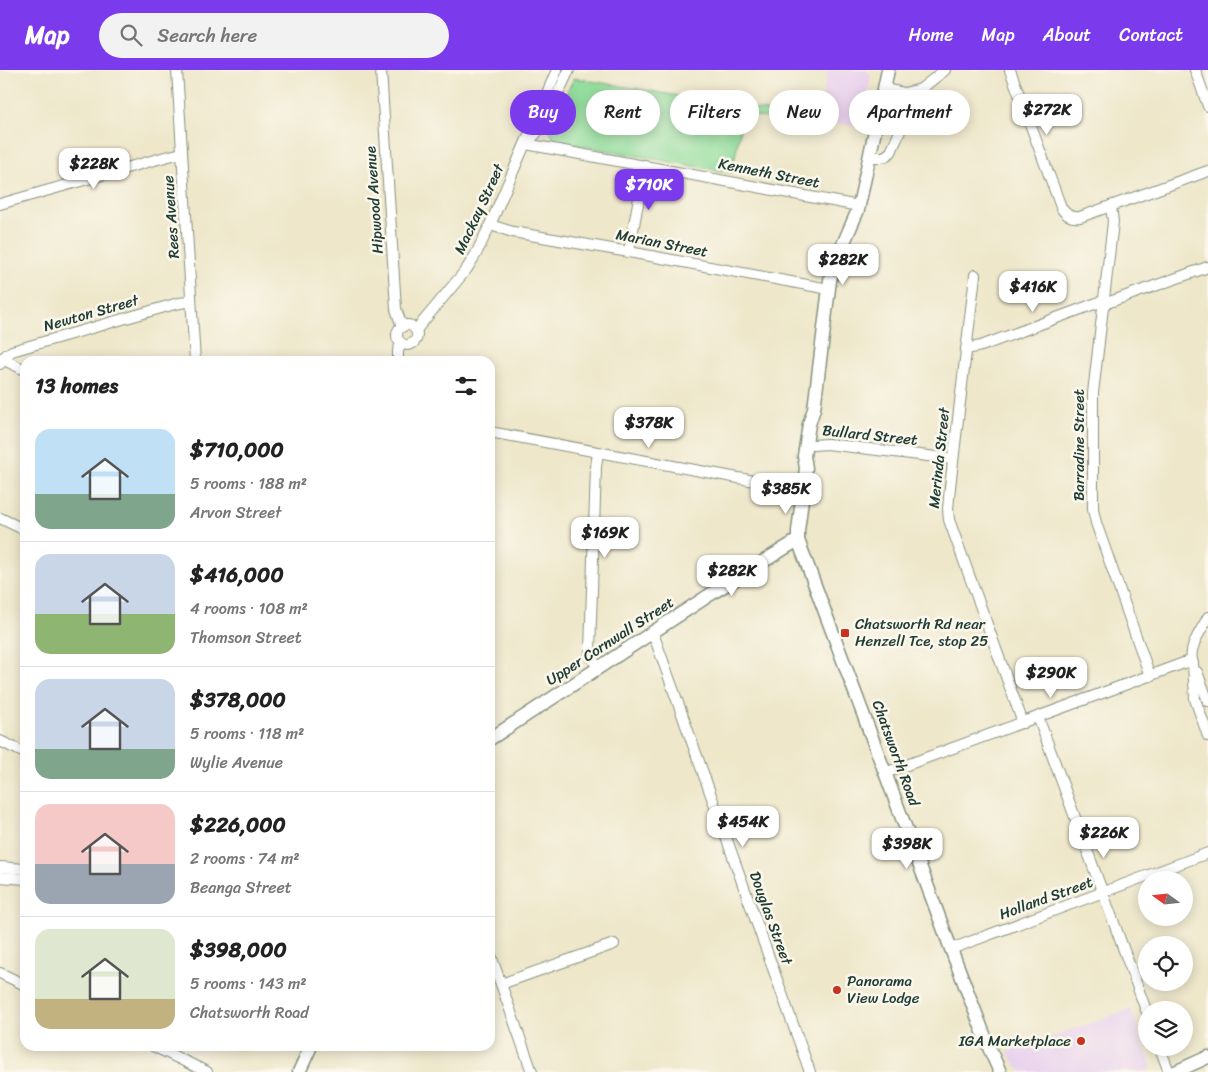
<!DOCTYPE html>
<html lang="en">
<head>
<meta charset="utf-8">
<style>
	:root { --surface:#fff; --page:#f2f2f2; --text:#222; --muted:#767676; --line:#e0e0e0; --accent:#7c3aed }
	body { margin:0; font-family:Sriracha,sans-serif; background:var(--page); color:var(--text); height:100vh; display:flex; flex-direction:column; font-size:19px; white-space:nowrap }
	* { box-sizing:border-box; margin:0 }
	p { font-size:16px; color:var(--muted) }
	.icon { flex:none; width:28px; height:28px; fill:none; stroke:currentColor; stroke-width:2; stroke-linecap:round; stroke-linejoin:round }
	.map { position:relative; flex:1; overflow:hidden }
	.side { position:absolute; left:20px; top:286px; width:475px; height:695px; display:flex; flex-direction:column; background:var(--surface); border-radius:15px; box-shadow:0 2px 12px #0003 }
	.side>* { flex:none }
	.guide { position:absolute; left:510px; top:20px; width:475px; height:45px; display:flex; gap:10px }
	.needle { width:32px; rotate:285deg }
	.buttons { position:absolute; left:1138px; top:801px; display:grid; gap:10px }
	.buttons a { display:grid; place-items:center; width:55px; height:55px; border-radius:50%; background:var(--surface); box-shadow:0 2px 12px #0003; font-size:25px }
	.price { position:absolute; translate:-50% -42px; padding:0 11px; border-radius:10px; background:#fff; color:#222; font-size:16px; line-height:32px; filter:drop-shadow(0 1px 2px #0008) }
	.price::after { content:''; position:absolute; left:50%; top:30px; width:15px; height:11px; margin-left:-8px; background:inherit; clip-path:polygon(0 0,100% 0,50% 100%) }
	.price.selected { background:var(--accent); color:#fff }
	ul { padding:0; list-style:none }
	li { display:flex; align-items:center; gap:15px; height:125px; padding:0 15px }
	li+li { border-top:1px solid var(--line) }
	li span { display:grid; place-items:center; flex:none; width:140px; height:100px; border-radius:15px; color:#555 }
	li>.icon { margin-inline-start:auto }
	span .icon { width:60px; height:60px; fill:#fffc; stroke-width:1 }
	li b { font-size:21px }
	h2 { display:flex; justify-content:space-between; align-items:center; height:60px; padding:0 15px; font-size:21px }
	.chip { padding:0 18px; border-radius:22px; background:var(--surface); box-shadow:0 2px 12px #0003; font-size:18px; line-height:45px }
	.chip.selected { background:var(--accent); color:#fff }
	header { display:flex; align-items:center; gap:30px; box-sizing:border-box; height:70px; padding:0 25px; background:var(--accent); color:#fff }
	header strong { font-size:24px }
	nav { display:flex; gap:28px; margin-inline-start:auto; font-size:18px }
	.search { width:350px; height:45px; background:var(--page); display:flex; align-items:center; gap:12px; box-sizing:border-box; padding:0 18px; border-radius:28px; color:var(--muted); font-size:19px }
	.map>svg:first-child { display:block }
</style>
</head>
<body>
<header>
<strong>Map</strong>
<div class="search"><svg class="icon" aria-label="search" viewBox="0 0 24 24"><circle cx="10" cy="10" r="6"/><path d="M15 15l6 6"/></svg>Search here</div>
<nav><a>Home</a><a>Map</a><a>About</a><a>Contact</a></nav>
</header>
<div class="map">
<svg width="1208" height="1002" viewBox="0 0 1208 1002">
	<rect width="100%" height="100%" fill="#fbf7ec"/>
	<filter id="ink" filterUnits="userSpaceOnUse"><feTurbulence type="fractalNoise" baseFrequency=".02" numOctaves="2"/><feDisplacementMap in="SourceGraphic" scale="10" xChannelSelector="R" yChannelSelector="G"/><feConvolveMatrix kernelMatrix="1 2 1 2 8 2 1 2 1" color-interpolation-filters="sRGB"/></filter>
	<filter id="wash" filterUnits="userSpaceOnUse"><feTurbulence type="fractalNoise" baseFrequency=".0096" numOctaves="4" result="noise"/><feDisplacementMap in="SourceGraphic" scale="20" xChannelSelector="R" yChannelSelector="G"/><feGaussianBlur stdDeviation="1.12" result="paint"/><feColorMatrix in="noise" values="0 0 0 0 0 0 0 0 0 0 0 0 0 0 0 0 0 1.4 0 .05"/><feComposite in="paint" operator="in"/></filter>
	<g filter="url(#wash)">
		<rect width="100%" height="100%" fill="#eee7ca"/>
		<g fill="#e9d2ed">
			<path d="M828 0H867L871 6 861 57 818 50Z"/>
			<path d="M1131 939 1152 998 1143 1002H1023L1016 995 1007 982Z"/>
		</g>
		<path fill="#8fdc9a" stroke="#578c67" d="M574 8 818 50 831 52 830 59 743 44 732 103 555 71 549 58Z"/>
	</g>
	<g filter="url(#ink)">
		<g fill="none" stroke-linecap="round" stroke-linejoin="round">
			<defs>
				<g id="minor">
					<path d="M177 0 195 291"/>
					<path d="M381 0 396 239 402 257"/>
					<path d="M1010 0 1061 137C1065 145 1071 148 1080 147L1208 101"/>
					<path d="M1195 0 1208 36"/>
					<path d="M884 19 904 23 921 19"/>
					<path d="M881 32 897 33 906 31 912 28 922 18 945 0"/>
					<path d="M528 72 543 56 569 0"/>
					<path d="M526 74 859 136"/>
					<path d="M870 87H884L891 82 907 45 908 36 907 31"/>
					<path d="M0 134 165 87 182 83"/>
					<path d="M1111 136 1113 152 1093 323V439L1096 453 1150 606"/>
					<path d="M490 155 513 162 629 182 829 219"/>
					<path d="M629 182 645 95"/>
					<path d="M975 205 950 417 948 439 949 450 1023 653"/>
					<path d="M1104 234 1208 197"/>
					<circle cx="407" cy="265" r="10"/>
					<path d="M416 260 466 200 476 184 490 155 557 0"/>
					<path d="M966 279 981 276 1105 230"/>
					<path d="M0 288 25 300"/>
					<path d="M398 291V281L401 273"/>
					<path d="M0 294 6 285 12 281 175 234 191 231"/>
					<path d="M490 362 803 420"/>
					<path d="M813 375 827 374 953 389"/>
					<path d="M0 448 25 460"/>
					<path d="M653 563 810 1002"/>
					<path d="M1193 593 1195 629 1208 666"/>
					<path d="M598 598 590 585V581L596 397 598 382"/>
					<path d="M1197 602 1208 631"/>
					<path d="M1038 647 1146 940"/>
					<path d="M0 671 25 683"/>
					<path d="M885 703 1192 590C1189 575 1202 560 1208 547"/>
					<path d="M0 797 25 799"/>
					<path d="M0 807 25 809"/>
					<path d="M951 879 1208 783"/>
					<path d="M490 883 532 1002"/>
					<path d="M0 903 25 915"/>
					<path d="M501 914 614 874"/>
					<path d="M153 976 207 1002"/>
					<path d="M1160 978 1169 1002"/>
				</g>
				<g id="major">
					<path d="M888 0 858 140 834 195 830 210 814 339 809 354 804 386 806 398 798 461V470L951 879 990 980 1000 1002"/>
					<path d="M490 669 714 522 798 470"/>
					<path d="M299 1002 311 976"/>
					<path d="M1175 1002 1208 987"/>
				</g>
			</defs>
			<use href="#minor" stroke="#86927f" stroke-width="12"/>
			<use href="#major" stroke="#86927f" stroke-width="15"/>
			<use href="#minor" stroke="#fff" stroke-width="10"/>
			<use href="#major" stroke="#fff" stroke-width="12"/>
		</g>
	</g>
	<g fill="#c8321e" stroke="#fbf7ec" stroke-width="2">
		<rect x="840" y="558" width="10" height="10" rx="2.5"/>
		<circle cx="837" cy="920" r="5"/>
		<circle cx="1081" cy="971" r="5"/>
	</g>
	<g text-anchor="middle" stroke-width="5" stroke-linejoin="round" paint-order="stroke">
		<g font-size="15" fill="#1f3d34" stroke="#fbf7ec">
			<text transform="translate(769 103) rotate(11)" y="5">Kenneth Street</text>
			<text transform="translate(374 130) rotate(-94)" y="5">Hipwood Avenue</text>
			<text transform="translate(479 139) rotate(-65)" y="5">Mackay Street</text>
			<text transform="translate(171 147) rotate(-94)" y="5">Rees Avenue</text>
			<text transform="translate(662 173) rotate(11)" y="5">Marian Street</text>
			<text transform="translate(91 243) rotate(-16)" y="5">Newton Street</text>
			<text transform="translate(870 365) rotate(6)" y="5">Bullard Street</text>
			<text transform="translate(1079 375) rotate(-90)" y="5">Barradine Street</text>
			<text transform="translate(939 388) rotate(-84)" y="5">Merinda Street</text>
			<text transform="translate(610 571) rotate(-33)" y="5">Upper Cornwall Street</text>
			<text transform="translate(896 683) rotate(70)" y="5">Chatsworth Road</text>
			<text transform="translate(1046 828) rotate(-20)" y="5">Holland Street</text>
			<text transform="translate(771 848) rotate(70)" y="5">Douglas Street</text>
		</g>
		<g font-size="15" fill="#1f3d34" stroke="#fbf7ec" text-anchor="start">
			<text x="855" y="559">Chatsworth Rd near<tspan x="855" dy="17">Henzell Tce, stop 25</tspan></text>
			<text x="847" y="916">Panorama<tspan x="847" dy="17">View Lodge</tspan></text>
			<text x="1071" y="976" text-anchor="end">IGA Marketplace</text>
		</g>
	</g>
</svg>
<div class="buttons">
<a><svg class="needle" viewBox="-14 -14 28 28"><path d="M0-13l5 13h-10z" fill="#e53935"/><path d="M0 13l5-13h-10z" fill="#767676"/></svg></a>
<a><svg class="icon" aria-label="locate" viewBox="0 0 24 24"><circle cx="12" cy="12" r="6"/><path d="M12 2v4M12 18v4M2 12h4M18 12h4"/></svg></a>
<a><svg class="icon" aria-label="layers" viewBox="0 0 24 24"><path d="M12 4l9 5-9 5-9-5zM3 14l9 5 9-5"/></svg></a>
</div>
<b class="price" style="left:1047px;top:66px">$272K</b>
<b class="price" style="left:94px;top:120px">$228K</b>
<b class="price selected" style="left:649px;top:141px">$710K</b>
<b class="price" style="left:843px;top:216px">$282K</b>
<b class="price" style="left:1033px;top:243px">$416K</b>
<b class="price" style="left:649px;top:379px">$378K</b>
<b class="price" style="left:786px;top:445px">$385K</b>
<b class="price" style="left:605px;top:489px">$169K</b>
<b class="price" style="left:732px;top:527px">$282K</b>
<b class="price" style="left:1051px;top:629px">$290K</b>
<b class="price" style="left:743px;top:778px">$454K</b>
<b class="price" style="left:1104px;top:789px">$226K</b>
<b class="price" style="left:907px;top:800px">$398K</b>
<div class="guide">
<a class="chip selected">Buy</a>
<a class="chip">Rent</a>
<a class="chip">Filters</a>
<a class="chip">New</a>
<a class="chip">Apartment</a>
</div>
<section class="side">
<h2>13 homes<svg class="icon" aria-label="filters" viewBox="0 0 24 24"><path d="M4 7h16M4 17h16"/><circle cx="9" cy="7" r="2"/><circle cx="15" cy="17" r="2"/></svg></h2>
<ul>
<li><span style="background:linear-gradient(#bfe0f5 65%,#7fa58c 0)"><svg class="icon" aria-label="home" viewBox="0 0 24 24"><path d="M3 11l9-7 9 7M6 9v11h12V9"/></svg></span><div><b>$710,000</b><p>5 rooms · 188 m²</p><p>Arvon Street</p></div></li>
<li><span style="background:linear-gradient(#c9d6e8 60%,#8fb573 0)"><svg class="icon" aria-label="home" viewBox="0 0 24 24"><path d="M3 11l9-7 9 7M6 9v11h12V9"/></svg></span><div><b>$416,000</b><p>4 rooms · 108 m²</p><p>Thomson Street</p></div></li>
<li><span style="background:linear-gradient(#c9d6e8 70%,#7fa58c 0)"><svg class="icon" aria-label="home" viewBox="0 0 24 24"><path d="M3 11l9-7 9 7M6 9v11h12V9"/></svg></span><div><b>$378,000</b><p>5 rooms · 118 m²</p><p>Wylie Avenue</p></div></li>
<li><span style="background:linear-gradient(#f6c9c9 60%,#9aa5b1 0)"><svg class="icon" aria-label="home" viewBox="0 0 24 24"><path d="M3 11l9-7 9 7M6 9v11h12V9"/></svg></span><div><b>$226,000</b><p>2 rooms · 74 m²</p><p>Beanga Street</p></div></li>
<li><span style="background:linear-gradient(#dfe7d0 70%,#c2b280 0)"><svg class="icon" aria-label="home" viewBox="0 0 24 24"><path d="M3 11l9-7 9 7M6 9v11h12V9"/></svg></span><div><b>$398,000</b><p>5 rooms · 143 m²</p><p>Chatsworth Road</p></div></li>
</ul>
</section>
</div>
</body>
</html>
